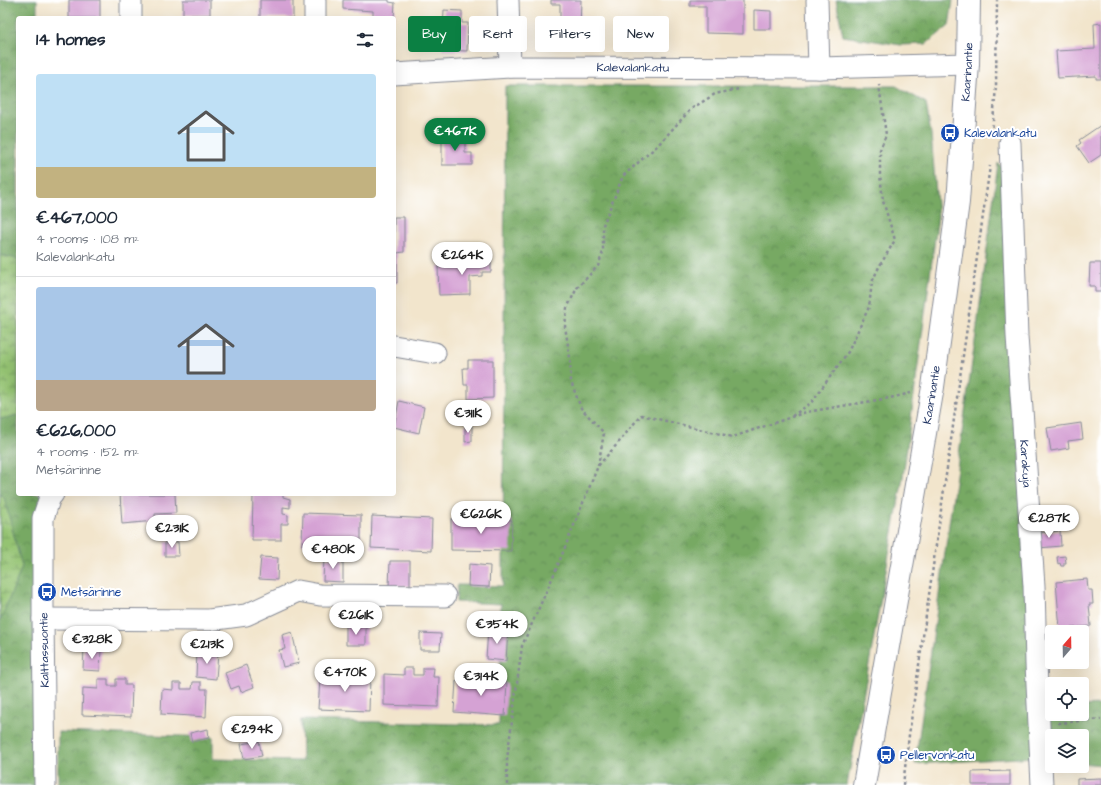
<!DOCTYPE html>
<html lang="en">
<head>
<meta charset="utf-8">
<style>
	:root { --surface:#fff; --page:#f6f6f7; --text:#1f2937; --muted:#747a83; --line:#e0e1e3; --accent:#0b8043 }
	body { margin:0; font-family:"Architects Daughter",sans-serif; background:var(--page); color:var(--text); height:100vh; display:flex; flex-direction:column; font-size:15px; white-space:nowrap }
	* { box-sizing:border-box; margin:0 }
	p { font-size:13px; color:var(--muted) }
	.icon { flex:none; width:22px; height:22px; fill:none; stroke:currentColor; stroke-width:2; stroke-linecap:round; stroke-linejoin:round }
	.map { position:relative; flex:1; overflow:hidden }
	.sheet { position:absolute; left:16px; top:16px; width:380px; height:480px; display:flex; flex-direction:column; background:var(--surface); border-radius:4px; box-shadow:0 4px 16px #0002 }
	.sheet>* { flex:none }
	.hud { position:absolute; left:408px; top:16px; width:380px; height:36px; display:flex; gap:8px }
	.needle { width:26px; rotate:20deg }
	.fabs { position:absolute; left:1045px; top:625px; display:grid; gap:8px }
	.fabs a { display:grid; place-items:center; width:44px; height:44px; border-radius:4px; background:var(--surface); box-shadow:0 4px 16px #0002; font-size:20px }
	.price { position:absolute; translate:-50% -34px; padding:0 9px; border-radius:14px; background:#fff; color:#222; font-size:13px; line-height:26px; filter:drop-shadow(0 1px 2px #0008) }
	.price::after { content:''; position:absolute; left:50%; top:24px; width:12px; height:9px; margin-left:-6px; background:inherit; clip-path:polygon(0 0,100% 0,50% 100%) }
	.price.active { background:var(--accent); color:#fff }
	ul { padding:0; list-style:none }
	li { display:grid; align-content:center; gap:8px; height:212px; padding:0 20px }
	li+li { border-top:1px solid var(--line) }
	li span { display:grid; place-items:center; height:124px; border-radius:4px; color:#555 }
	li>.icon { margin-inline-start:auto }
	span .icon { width:72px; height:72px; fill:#fffc; stroke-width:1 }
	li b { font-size:17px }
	h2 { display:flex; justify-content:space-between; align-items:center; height:48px; padding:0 20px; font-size:17px }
	.pill { padding:0 14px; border-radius:4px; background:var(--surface); box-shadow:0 4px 16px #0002; font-size:14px; line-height:36px }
	.pill.active { background:var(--accent); color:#fff }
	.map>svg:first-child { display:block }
</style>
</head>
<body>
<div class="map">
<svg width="1101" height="785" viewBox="0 0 1101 785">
	<defs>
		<pattern id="forest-crowns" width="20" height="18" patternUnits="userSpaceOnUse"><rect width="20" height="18" fill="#77a964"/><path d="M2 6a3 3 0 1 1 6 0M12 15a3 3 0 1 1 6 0" fill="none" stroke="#618a56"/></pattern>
		<pattern id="wetland-marsh" width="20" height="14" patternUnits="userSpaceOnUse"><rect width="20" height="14" fill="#94c372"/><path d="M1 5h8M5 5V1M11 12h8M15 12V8" fill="none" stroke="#789f61"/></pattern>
	</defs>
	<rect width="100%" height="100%" fill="#fff"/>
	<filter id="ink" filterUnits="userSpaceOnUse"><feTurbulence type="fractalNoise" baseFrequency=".025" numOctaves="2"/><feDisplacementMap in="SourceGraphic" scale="8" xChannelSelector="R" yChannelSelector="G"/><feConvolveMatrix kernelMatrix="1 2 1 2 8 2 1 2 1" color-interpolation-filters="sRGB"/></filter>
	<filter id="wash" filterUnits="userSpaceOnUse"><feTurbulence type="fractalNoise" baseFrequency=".012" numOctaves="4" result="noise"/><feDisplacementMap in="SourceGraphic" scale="16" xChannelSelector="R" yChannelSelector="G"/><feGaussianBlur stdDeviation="0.9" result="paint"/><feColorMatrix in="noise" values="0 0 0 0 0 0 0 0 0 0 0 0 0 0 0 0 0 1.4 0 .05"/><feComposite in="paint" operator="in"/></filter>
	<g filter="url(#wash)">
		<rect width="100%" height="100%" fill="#f2e5cc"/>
		<g fill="url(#forest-crowns)" stroke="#496c61">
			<path d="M0 0H37V18H18V494H43L39 785H0Z"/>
			<path d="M836 0H953L949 26 926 44 901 45 843 36Z"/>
			<path d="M505 86H896L926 103 931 134 938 216 903 477 847 785H58V732L213 737V759L302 761 301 720 499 725 501 604 456 602 457 585 503 586Z"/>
			<path d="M998 163 1006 171 1036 757 915 764 977 327Z"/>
			<path d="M1101 705V765L1082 763V736H1052V761L1047 760 1045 709 1052 708V714H1082V706Z"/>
		</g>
		<g fill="url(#wetland-marsh)" stroke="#587968">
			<path d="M0 255 18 259V415L0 419Z"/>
			<path d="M0 494 4 497 22 567 0 621Z"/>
		</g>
		<g id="blocks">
			<g fill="#d5a2d4">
				<rect x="69" y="0" width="31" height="18"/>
				<rect x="183" y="0" width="27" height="15"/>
				<rect x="260" y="0" width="33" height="18"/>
				<path d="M343 0H389V2L395 3 394 18H373V11L343 9Z"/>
				<path d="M551 0H581L580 29H560V4H551Z"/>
				<path d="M690 0H743V34L706 33V6H690Z"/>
				<path d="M444 10 462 11V23H468L467 51 442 50Z"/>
				<path d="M754 10 771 11V29H754Z"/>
				<path d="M1101 23V79H1096V76L1058 78 1056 51 1095 49 1094 24Z"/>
				<path d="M1101 125V155L1089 163 1077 146 1081 143 1079 140Z"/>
				<path d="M442 138H465V153H472V165H442Z"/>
				<path d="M394 217H404V252L397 253V283H394Z"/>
				<path d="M470 257H491V272H482V276L470 277V294L439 295 438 267 470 266Z"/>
				<path d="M1090 263H1101V292H1095V286H1089Z"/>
				<path d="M468 360H493V398L468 399V385H464L463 368H468Z"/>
				<path d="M399 401 424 407 419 433 394 427Z"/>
				<path d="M1081 423 1083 439 1068 441 1069 448 1051 451 1047 428Z"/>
				<path d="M465 425 472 426V441L465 442Z"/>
				<path d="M120 494H175L176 513 155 514V521L122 524Z"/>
				<path d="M253 494H283V497L290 499V508L283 507V514L288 515V524H281V540H252Z"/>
				<path d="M303 513 361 515V546L302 545Z"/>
				<path d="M372 516 432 519 431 551 371 548Z"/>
				<path d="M451 519 512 520 511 551 451 550Z"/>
				<path d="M1060 531 1061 546 1039 548 1037 533Z"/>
				<path d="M165 542H178L179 556H165Z"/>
				<path d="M1065 556 1066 563H1064V566H1061L1060 563 1058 564 1057 557Z"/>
				<path d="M261 557 278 558 277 580 259 579Z"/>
				<path d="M324 558 343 559V582L323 581Z"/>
				<path d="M390 561H410V586H389Z"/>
				<path d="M469 564 490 566 489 587 468 586Z"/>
				<path d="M1087 579 1088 590H1092L1093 604H1089L1091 626 1060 629 1056 582Z"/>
				<path d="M346 626 366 627V645H346Z"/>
				<path d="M488 629 508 630 506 661 486 659Z"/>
				<path d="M292 632 299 663 283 667 279 650 285 649 282 635Z"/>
				<path d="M420 633 441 634 440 650H420Z"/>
				<path d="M84 648 101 649 100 671 83 670Z"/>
				<path d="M197 651 218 653 216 679 196 677Z"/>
				<path d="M246 665 254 687 241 692 239 686 231 689 225 673Z"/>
				<path d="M404 668H413V675H423V668H434L433 677H439L438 707 384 705V674L404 675Z"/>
				<path d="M353 671 363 672V676L370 677 369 711 318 709 320 679 335 680V673H342L341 678H353Z"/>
				<path d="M491 675 501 676V682L507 683 505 716 454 712 456 681 473 683 474 677 482 678 481 682 491 683Z"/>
				<path d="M98 679H108V686H116V679H125V685H132L131 717 82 715 83 688 98 689Z"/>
				<path d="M193 682H201V689H207L206 717 161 714 162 689 173 690V683H181V689H192Z"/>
				<path d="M208 729 209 738 192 742 190 733Z"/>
				<path d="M259 741 262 756 244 759 241 744Z"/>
				<path d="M1010 771V785H972V772Z"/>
				<path d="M1101 778V785H1077V779Z"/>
			</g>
		</g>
	</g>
	<g filter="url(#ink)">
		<use href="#blocks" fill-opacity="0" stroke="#868a95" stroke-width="1"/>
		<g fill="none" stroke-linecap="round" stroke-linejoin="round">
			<defs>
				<g id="street">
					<path d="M131 0V18"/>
					<path d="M508 0 510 67"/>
					<path d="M817 0 819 68"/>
					<path d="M315 18V0"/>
					<path id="s1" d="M394 74 510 67 819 68 968 64"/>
					<path id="s2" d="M1010 143 1017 336 1034 586 1036 664 1042 785"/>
					<path d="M394 346 435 353"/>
					<path d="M43 619 209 620 246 615 298 591 320 595 445 596"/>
					<path d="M45 785 43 619V518L50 497 53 494"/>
				</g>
				<g id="secondary">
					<path id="s3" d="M864 785 933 387 958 202 968 64 969 0"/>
				</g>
			</defs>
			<use href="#street" stroke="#868a95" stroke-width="23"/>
			<use href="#secondary" stroke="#868a95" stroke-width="24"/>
			<g stroke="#868a95" stroke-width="2.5" stroke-dasharray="3 3" stroke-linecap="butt">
				<path d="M992 133 996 87 997 0"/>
				<path d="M792 416 811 403 848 352 869 307 872 282 879 267 895 240 883 201 880 174V150L886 135 879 85"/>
				<path d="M598 466 604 433 581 408 571 382 570 358 565 326 567 308 577 288 598 266 603 252V225L623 176 657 146 691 109 715 94 739 89"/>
				<path d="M1058 723 1101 719"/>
				<path d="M507 785V759L522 646 555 572 598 466 619 442 641 415 733 437 806 412 890 398 911 393"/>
				<path d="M903 785 909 735 990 166"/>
			</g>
			<use href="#street" stroke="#fff" stroke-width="21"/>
			<use href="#secondary" stroke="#fff" stroke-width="22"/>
		</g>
	</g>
	<defs>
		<symbol id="bus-disc" viewBox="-11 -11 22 22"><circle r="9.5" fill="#1a4fb4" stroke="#fff"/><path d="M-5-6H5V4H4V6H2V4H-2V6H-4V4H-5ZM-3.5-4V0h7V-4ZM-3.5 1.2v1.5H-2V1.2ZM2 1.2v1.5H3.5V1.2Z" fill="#fff"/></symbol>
	</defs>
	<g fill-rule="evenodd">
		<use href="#bus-disc" x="939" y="122" width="22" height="22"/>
		<use href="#bus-disc" x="36" y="581" width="22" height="22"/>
		<use href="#bus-disc" x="875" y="744" width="22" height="22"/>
	</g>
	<g text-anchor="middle" stroke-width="4" stroke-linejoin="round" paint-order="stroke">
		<g font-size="12" fill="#1b2f5e" stroke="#fff">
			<text dy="4" stroke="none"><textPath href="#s1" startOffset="239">Kalevalankatu</textPath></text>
			<text dy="4" stroke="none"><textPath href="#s3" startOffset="721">Kaarinantie</textPath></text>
			<text dy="4" stroke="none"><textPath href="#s3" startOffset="396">Kaarinantie</textPath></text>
			<text dy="4" stroke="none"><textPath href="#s2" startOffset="321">Karakuja</textPath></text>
			<text transform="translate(44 650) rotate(-91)" y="4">Kalttassuontie</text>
		</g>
		<g font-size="12" fill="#164399" stroke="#fff" text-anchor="start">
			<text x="964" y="137">Kalevalankatu</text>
			<text x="61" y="596">Metsärinne</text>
			<text x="900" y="759">Pellervonkatu</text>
		</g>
	</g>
</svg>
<div class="fabs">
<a><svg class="needle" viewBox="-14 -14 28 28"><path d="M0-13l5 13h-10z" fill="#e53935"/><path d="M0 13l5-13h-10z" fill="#747a83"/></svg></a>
<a><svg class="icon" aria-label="locate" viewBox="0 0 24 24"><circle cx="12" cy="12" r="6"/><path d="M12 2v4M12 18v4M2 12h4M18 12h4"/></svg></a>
<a><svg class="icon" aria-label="layers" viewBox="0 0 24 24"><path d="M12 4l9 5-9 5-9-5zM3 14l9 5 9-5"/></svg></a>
</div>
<b class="price active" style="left:455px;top:152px">€467K</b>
<b class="price" style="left:462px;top:276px">€264K</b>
<b class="price" style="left:468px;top:434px">€311K</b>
<b class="price" style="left:481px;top:535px">€626K</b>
<b class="price" style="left:1049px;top:539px">€287K</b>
<b class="price" style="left:172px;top:549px">€231K</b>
<b class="price" style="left:333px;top:570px">€480K</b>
<b class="price" style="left:356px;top:636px">€261K</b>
<b class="price" style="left:497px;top:645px">€354K</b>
<b class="price" style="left:92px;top:660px">€328K</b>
<b class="price" style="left:207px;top:665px">€213K</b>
<b class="price" style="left:345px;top:693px">€470K</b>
<b class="price" style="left:481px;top:697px">€314K</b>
<b class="price" style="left:252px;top:750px">€294K</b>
<div class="hud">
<a class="pill active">Buy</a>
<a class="pill">Rent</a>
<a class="pill">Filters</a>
<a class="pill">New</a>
</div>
<section class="sheet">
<h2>14 homes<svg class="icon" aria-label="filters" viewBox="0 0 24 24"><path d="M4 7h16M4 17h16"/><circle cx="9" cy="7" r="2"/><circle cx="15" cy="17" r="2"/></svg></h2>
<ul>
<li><span style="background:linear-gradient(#bfe0f5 75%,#c2b280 0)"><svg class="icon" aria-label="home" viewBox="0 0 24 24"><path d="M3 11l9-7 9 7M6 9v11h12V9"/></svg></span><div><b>€467,000</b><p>4 rooms · 108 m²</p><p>Kalevalankatu</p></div></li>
<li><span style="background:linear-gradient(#a9c7e8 75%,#b9a48a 0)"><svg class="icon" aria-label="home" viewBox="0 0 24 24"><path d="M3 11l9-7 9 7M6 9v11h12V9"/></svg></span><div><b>€626,000</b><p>4 rooms · 152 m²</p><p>Metsärinne</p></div></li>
</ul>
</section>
</div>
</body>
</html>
